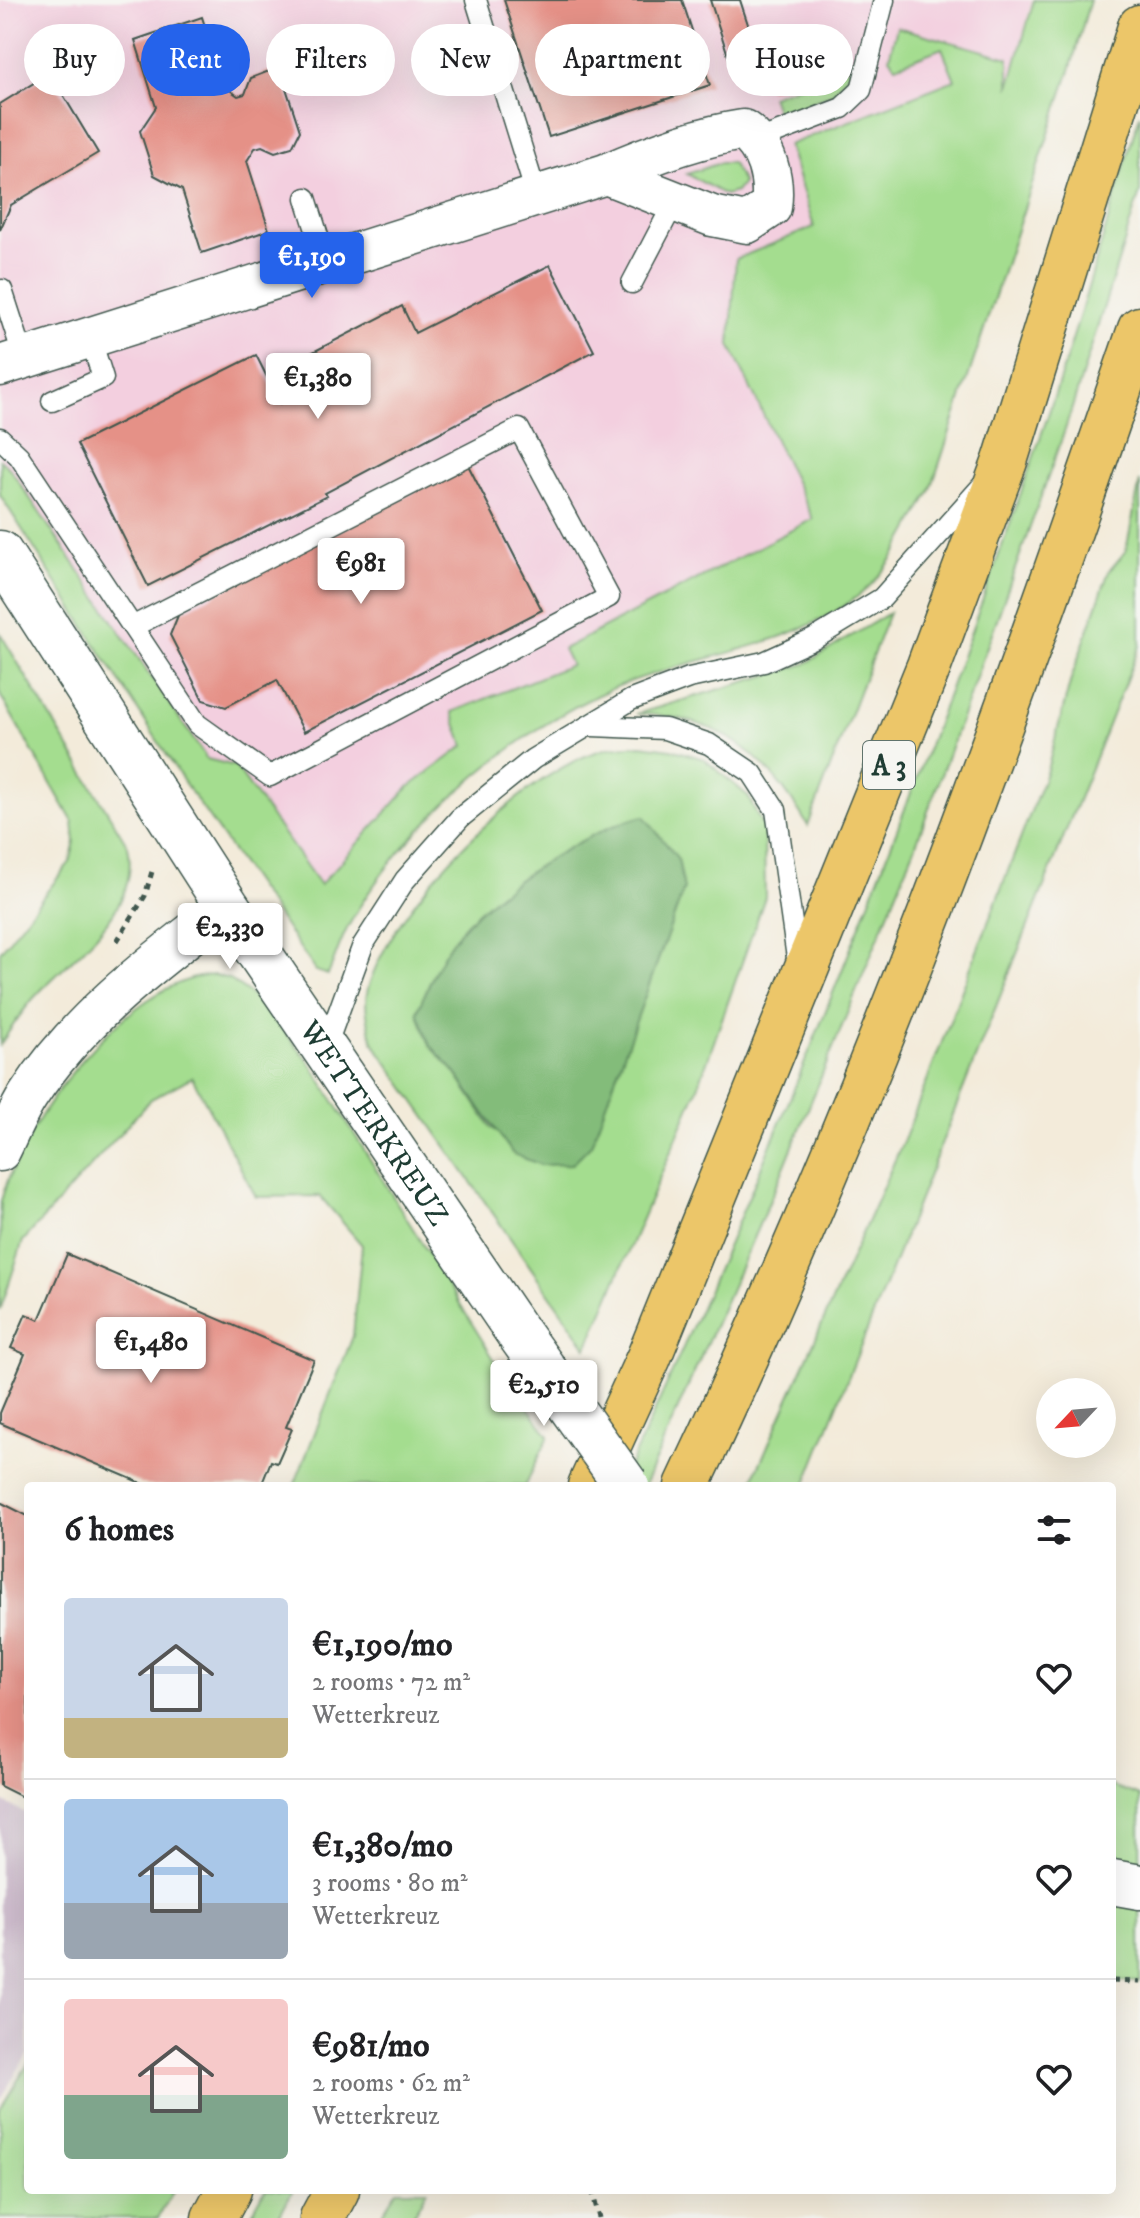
<!DOCTYPE html>
<html lang="en">
<head>
<meta charset="utf-8">
<style>
	:root { --surface:#fff; --page:#f6f6f6; --text:#202124; --muted:#757577; --line:#e0e0e0; --accent:#2563eb }
	body { margin:0; font-family:"IM FELL DW Pica",serif; background:var(--page); color:var(--text); height:100vh; display:flex; flex-direction:column; font-size:30px; white-space:nowrap }
	* { box-sizing:border-box; margin:0 }
	p { font-size:26px; color:var(--muted) }
	.icon { flex:none; width:44px; height:44px; fill:none; stroke:currentColor; stroke-width:2; stroke-linecap:round; stroke-linejoin:round }
	.map { position:relative; flex:1; overflow:hidden }
	.drawer { position:absolute; left:24px; top:1482px; width:1092px; height:712px; display:flex; flex-direction:column; background:var(--surface); border-radius:8px; box-shadow:0 8px 32px #0002 }
	.drawer>* { flex:none }
	.guide { position:absolute; left:24px; top:24px; width:1092px; height:72px; display:flex; gap:16px }
	.needle { width:52px; rotate:244deg }
	.buttons { position:absolute; left:1036px; top:1378px; display:grid; gap:16px }
	.buttons a { display:grid; place-items:center; width:80px; height:80px; border-radius:50%; background:var(--surface); box-shadow:0 8px 32px #0002; font-size:40px }
	.price { position:absolute; translate:-50% -68px; padding:0 18px; border-radius:8px; background:#fff; color:#222; font-size:26px; line-height:52px; filter:drop-shadow(0 2px 4px #0008) }
	.price::after { content:''; position:absolute; left:50%; top:48px; width:24px; height:18px; margin-left:-12px; background:inherit; clip-path:polygon(0 0,100% 0,50% 100%) }
	.price.selected { background:var(--accent); color:#fff }
	ul { padding:0; list-style:none }
	li { display:flex; align-items:center; gap:24px; height:200px; padding:0 40px }
	li+li { border-top:2px solid var(--line) }
	li span { display:grid; place-items:center; flex:none; width:224px; height:160px; border-radius:8px; color:#555 }
	li>.icon { margin-inline-start:auto }
	span .icon { width:96px; height:96px; fill:#fffc; stroke-width:1 }
	li b { font-size:34px }
	h2 { display:flex; justify-content:space-between; align-items:center; height:96px; padding:0 40px; font-size:34px }
	.chip { padding:0 28px; border-radius:36px; background:var(--surface); box-shadow:0 8px 32px #0002; font-size:28px; line-height:72px }
	.chip.selected { background:var(--accent); color:#fff }
	.map>svg:first-child { display:block }
</style>
</head>
<body>
<div class="map">
<svg width="1140" height="2218" viewBox="0 0 1140 2218">
	<rect width="100%" height="100%" fill="#f6f6f2"/>
	<filter id="ink" filterUnits="userSpaceOnUse"><feTurbulence type="fractalNoise" baseFrequency=".0125" numOctaves="2"/><feDisplacementMap in="SourceGraphic" scale="16" xChannelSelector="R" yChannelSelector="G"/><feConvolveMatrix kernelMatrix="1 2 1 2 8 2 1 2 1" color-interpolation-filters="sRGB"/></filter>
	<filter id="wash" filterUnits="userSpaceOnUse"><feTurbulence type="fractalNoise" baseFrequency=".006" numOctaves="4" result="noise"/><feDisplacementMap in="SourceGraphic" scale="32" xChannelSelector="R" yChannelSelector="G"/><feGaussianBlur stdDeviation="1.8" result="paint"/><feColorMatrix in="noise" values="0 0 0 0 0 0 0 0 0 0 0 0 0 0 0 0 0 1.4 0 .05"/><feComposite in="paint" operator="in"/></filter>
	<g filter="url(#wash)">
		<rect width="100%" height="100%" fill="#f3ebda"/>
		<path fill="#f3cfdf" d="M0 0H1032L1008 92 796 169 814 227 730 345 813 519 564 649 572 664 452 712 464 746 409 787 320 885 235 766 207 759 0 457Z"/>
		<path fill="#cfbdce" d="M0 1800 28 1814V2053L0 2100Z"/>
		<g fill="#a4dd8f" stroke="#628d62" stroke-width="2" fill-rule="evenodd">
			<path d="M1034 0H1090L1071 67 930 492C911 524 893 568 863 592 794 649 697 654 616 687 518 727 399 831 349 925 340 941 335 959 328 975L316 971 184 782 0 495V460L10 469 207 759 235 766 320 885 409 787 464 746 452 712 571 665 563 649 813 519 730 345 736 259 814 227 788 145 955 80 942 48 896 66 889 58 897 27 1009 58V88Z"/>
			<path d="M856 65 834 93 778 116 771 96Z"/>
			<path d="M1140 114V192L1066 427 914 850 781 1175 644 1486H620C781 1141 920 784 1045 424 1080 322 1108 217 1140 114Z"/>
			<path d="M720 163H732L743 183 736 192 725 195 687 174Z"/>
			<path d="M1140 481V645L805 1486H750L906 1135 1047 770 1071 679 1109 571 1126 551Z"/>
			<path d="M889 613 808 826C767 755 720 715 636 714L805 664Z"/>
			<path d="M0 633 128 846C142 912 71 956 32 1000 20 1014 10 1030 0 1045V952L70 862 75 842 73 822 0 695Z"/>
			<path d="M641 745 671 749 704 759 748 796 764 829 765 897 697 1090 587 1348 373 1042C369 1024 363 1006 368 988 393 904 520 773 605 749 616 746 629 746 641 745ZM430 1045 541 1165 491 1127 454 1071Z"/>
			<path d="M214 975 229 979 259 1001 309 1061 497 1364 549 1436 525 1486H294L353 1336 362 1245 320 1196 256 1197 192 1077 151 1099 23 1241 0 1311C0 1282 0 1226 1 1201 23 1121 126 979 214 975Z"/>
			<path d="M1112 1786 1140 1796V1862L1112 1857Z"/>
			<path d="M1112 1903 1140 1908V1982L1112 1981Z"/>
			<path d="M28 2064V2190H174L158 2218H0V2109Z"/>
			<path d="M265 2190H293L278 2218H249Z"/>
			<path d="M397 2190H427L412 2218H379Z"/>
		</g>
		<path fill="#83bc7a" stroke="#517c57" stroke-width="2" d="M644 816 678 859 684 889 591 1145 572 1164 541 1165 513 1154 454 1071 430 1045 417 1012C429 984 441 953 461 930 499 886 589 829 644 816Z"/>
		<g id="blocks">
			<g fill="#e59187">
				<path d="M504 0H682L710 85 549 137Z"/>
				<path d="M710 0H740L759 58 794 46 805 79 769 90 763 68 735 77Z"/>
				<path d="M202 17 224 86 238 96 245 94 251 78 269 71 283 79 300 131 292 147 275 152 262 146 255 148 247 161 269 230 202 253 182 190 154 175 140 131 156 107 135 40Z"/>
				<path d="M50 73 98 153 11 205 0 230V104Z"/>
				<path d="M550 265 594 351 325 493 327 496 148 586 77 444 256 355 280 403 293 379 286 366 402 306 415 333Z"/>
				<path d="M468 465 542 610 304 732 277 680 226 707 203 700 170 635 179 613Z"/>
				<path d="M67 1254 314 1360 286 1427 292 1429 277 1463 271 1461 261 1486H148L0 1423V1413L25 1354 11 1348 26 1314 39 1320Z"/>
				<path d="M0 1502 28 1516V1800L0 1786Z"/>
			</g>
		</g>
	</g>
	<g filter="url(#ink)">
		<use href="#blocks" fill-opacity="0" stroke="#3f574d" stroke-width="2"/>
		<g fill="none" stroke-linecap="round" stroke-linejoin="round">
			<defs>
				<g id="service">
					<path d="M476 0 536 194"/>
					<path d="M758 140 842 108 861 90 884 0"/>
					<path d="M306 198 326 262"/>
					<path d="M632 283 675 201"/>
					<path d="M2 290 24 358"/>
					<path d="M52 401 103 378 90 337"/>
					<path d="M0 438 19 456 197 724 270 776 609 597 519 429 134 626"/>
					<path d="M592 726 665 729 709 744 752 773 776 810 798 965"/>
					<path d="M325 1049 363 945 405 880 460 818 533 759 631 700 689 678 764 662 814 639 882 598 983 485"/>
				</g>
				<g id="minor">
					<path d="M0 366 606 174C649 155 696 137 743 130 767 146 775 180 771 207L747 223 712 216 606 174"/>
					<path d="M0 1151C9 1133 17 1113 28 1096 78 1018 154 962 227 906"/>
				</g>
				<g id="tertiary">
					<path id="s1" d="M0 553 227 906 516 1330"/>
					<path d="M1112 1882 1140 1887"/>
				</g>
				<g id="motorway">
					<path d="M590 1486 649 1357 929 666 1005 461 1140 27"/>
					<path d="M687 1486C865 1111 1006 721 1140 329"/>
					<path d="M214 2218 229 2190"/>
					<path d="M322 2218 337 2190"/>
				</g>
			</defs>
			<use href="#service" stroke="#3f574d" stroke-width="23"/>
			<use href="#minor" stroke="#3f574d" stroke-width="43"/>
			<use href="#tertiary" stroke="#3f574d" stroke-width="47"/>
			<use href="#motorway" stroke="#3f574d" stroke-width="47"/>
			<g stroke="#3f574d" stroke-width="5" stroke-dasharray="6 6" stroke-linecap="butt">
				<path d="M117 941 145 896 153 868"/>
				<path d="M1112 1981 1140 1982"/>
				<path d="M592 2190 599 2218"/>
			</g>
			<use href="#service" stroke="#fff" stroke-width="20"/>
			<use href="#minor" stroke="#fff" stroke-width="40"/>
			<use href="#tertiary" stroke="#fff" stroke-width="44"/>
			<use href="#motorway" stroke="#ecc669" stroke-width="44"/>
			<defs>
				<path id="tertiary-bridge" d="M516 1330 627 1486"/>
			</defs>
			<use href="#tertiary-bridge" stroke="#3f574d" stroke-width="47" stroke-linecap="butt"/>
			<use href="#tertiary-bridge" stroke="#fff" stroke-width="44"/>
		</g>
	</g>
	<g text-anchor="middle" stroke-width="6" stroke-linejoin="round" paint-order="stroke">
		<rect fill="#f6f6f2" stroke="#60746d" stroke-width="2" x="863" y="741" width="52" height="48" rx="6"/>
		<g font-size="28" font-weight="bold" fill="#1f3d34">
			<text x="889" y="775">A 3</text>
		</g>
		<g font-size="30" fill="#1f3d34" stroke="#f6f6f2">
			<text dy="10" stroke="none"><textPath href="#s1" startOffset="682">WETTERKREUZ</textPath></text>
		</g>
	</g>
</svg>
<div class="buttons">
<a><svg class="needle" viewBox="-14 -14 28 28"><path d="M0-13l5 13h-10z" fill="#e53935"/><path d="M0 13l5-13h-10z" fill="#757577"/></svg></a>
</div>
<b class="price selected" style="left:312px;top:300px">€1,190</b>
<b class="price" style="left:318px;top:421px">€1,380</b>
<b class="price" style="left:361px;top:606px">€981</b>
<b class="price" style="left:230px;top:971px">€2,330</b>
<b class="price" style="left:151px;top:1385px">€1,480</b>
<b class="price" style="left:544px;top:1428px">€2,510</b>
<div class="guide">
<a class="chip">Buy</a>
<a class="chip selected">Rent</a>
<a class="chip">Filters</a>
<a class="chip">New</a>
<a class="chip">Apartment</a>
<a class="chip">House</a>
</div>
<section class="drawer">
<h2>6 homes<svg class="icon" aria-label="filters" viewBox="0 0 24 24"><path d="M4 7h16M4 17h16"/><circle cx="9" cy="7" r="2"/><circle cx="15" cy="17" r="2"/></svg></h2>
<ul>
<li><span style="background:linear-gradient(#c9d6e8 75%,#c2b280 0)"><svg class="icon" aria-label="home" viewBox="0 0 24 24"><path d="M3 11l9-7 9 7M6 9v11h12V9"/></svg></span><div><b>€1,190/mo</b><p>2 rooms · 72 m²</p><p>Wetterkreuz</p></div><svg class="icon" aria-label="heart" viewBox="0 0 24 24"><path d="M12 20l-8-8c-3-5 5-10 8-4 3-6 11-1 8 4z"/></svg></li>
<li><span style="background:linear-gradient(#a9c7e8 65%,#9aa5b1 0)"><svg class="icon" aria-label="home" viewBox="0 0 24 24"><path d="M3 11l9-7 9 7M6 9v11h12V9"/></svg></span><div><b>€1,380/mo</b><p>3 rooms · 80 m²</p><p>Wetterkreuz</p></div><svg class="icon" aria-label="heart" viewBox="0 0 24 24"><path d="M12 20l-8-8c-3-5 5-10 8-4 3-6 11-1 8 4z"/></svg></li>
<li><span style="background:linear-gradient(#f6c9c9 60%,#7fa58c 0)"><svg class="icon" aria-label="home" viewBox="0 0 24 24"><path d="M3 11l9-7 9 7M6 9v11h12V9"/></svg></span><div><b>€981/mo</b><p>2 rooms · 62 m²</p><p>Wetterkreuz</p></div><svg class="icon" aria-label="heart" viewBox="0 0 24 24"><path d="M12 20l-8-8c-3-5 5-10 8-4 3-6 11-1 8 4z"/></svg></li>
</ul>
</section>
</div>
</body>
</html>
